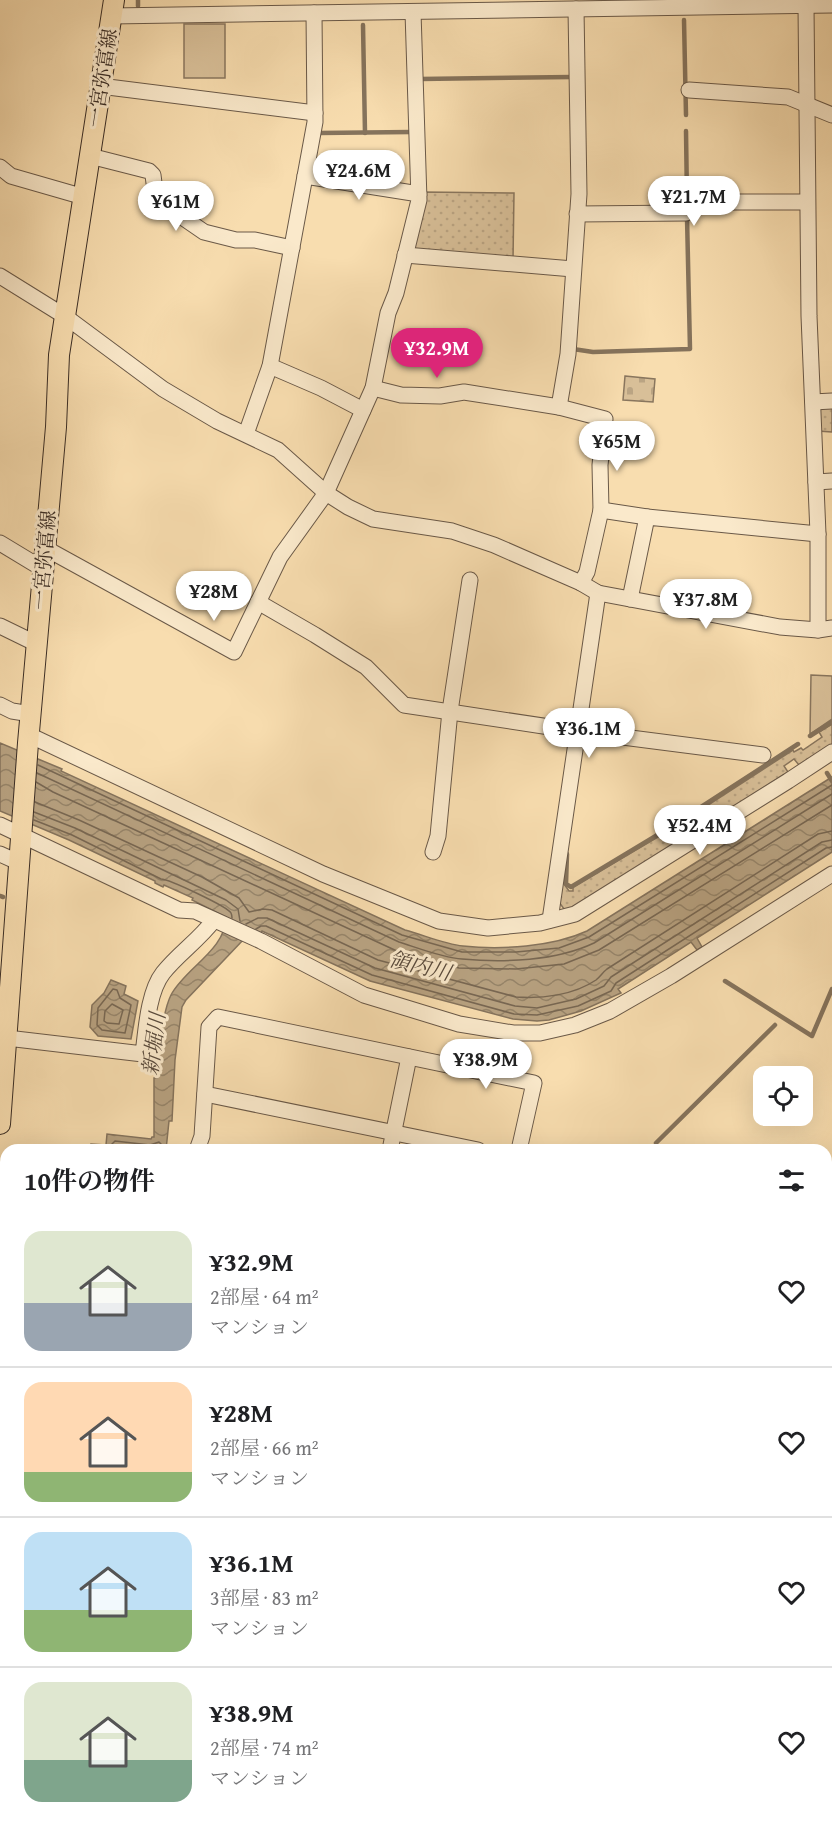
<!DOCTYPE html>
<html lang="ja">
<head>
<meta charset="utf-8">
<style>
	:root { --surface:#fff; --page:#f6f6f6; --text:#202124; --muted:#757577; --line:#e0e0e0; --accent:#db2777 }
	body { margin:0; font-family:"Gentium Book Plus","Noto Serif JP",serif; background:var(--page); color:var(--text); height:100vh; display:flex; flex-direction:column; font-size:22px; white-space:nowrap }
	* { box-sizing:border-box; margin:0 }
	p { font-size:20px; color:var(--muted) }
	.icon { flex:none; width:33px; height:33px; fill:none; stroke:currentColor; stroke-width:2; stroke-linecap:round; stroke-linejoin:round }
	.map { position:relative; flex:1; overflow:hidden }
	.sheet { position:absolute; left:0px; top:1144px; width:832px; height:686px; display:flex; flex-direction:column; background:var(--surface); border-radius:18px 18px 0 0; box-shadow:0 6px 24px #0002 }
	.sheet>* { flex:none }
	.buttons { position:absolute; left:753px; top:1066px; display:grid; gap:12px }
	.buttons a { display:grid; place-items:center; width:60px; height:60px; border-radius:12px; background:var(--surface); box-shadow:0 6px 24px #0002; font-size:30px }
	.price { position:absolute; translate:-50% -51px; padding:0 14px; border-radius:21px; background:#fff; color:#222; font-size:20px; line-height:39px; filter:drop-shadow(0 2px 3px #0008) }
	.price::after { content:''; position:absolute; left:50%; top:36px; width:18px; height:14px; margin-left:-9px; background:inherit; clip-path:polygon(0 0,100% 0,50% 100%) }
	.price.on { background:var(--accent); color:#fff }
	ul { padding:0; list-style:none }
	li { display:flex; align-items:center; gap:18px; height:150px; padding:0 24px }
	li+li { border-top:2px solid var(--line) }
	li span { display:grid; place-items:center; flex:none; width:168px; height:120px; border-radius:18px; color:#555 }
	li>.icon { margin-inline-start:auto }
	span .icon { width:72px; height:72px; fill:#fffc; stroke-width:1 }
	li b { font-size:26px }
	h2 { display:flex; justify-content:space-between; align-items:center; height:72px; padding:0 24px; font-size:26px }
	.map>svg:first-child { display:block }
</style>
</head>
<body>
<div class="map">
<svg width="832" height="1829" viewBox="0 0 832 1829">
	<defs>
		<pattern id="grass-dots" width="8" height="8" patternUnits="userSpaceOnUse" patternTransform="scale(1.5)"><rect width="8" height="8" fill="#d8bf98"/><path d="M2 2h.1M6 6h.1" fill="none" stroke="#baa483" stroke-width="1.8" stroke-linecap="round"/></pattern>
		<pattern id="cemetery-stones" width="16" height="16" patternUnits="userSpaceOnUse" patternTransform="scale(1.5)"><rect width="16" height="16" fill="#d8bf98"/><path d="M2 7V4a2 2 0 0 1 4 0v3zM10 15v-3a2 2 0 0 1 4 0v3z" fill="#baa483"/></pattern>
		<pattern id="water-waves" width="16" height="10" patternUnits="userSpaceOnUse" patternTransform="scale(1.5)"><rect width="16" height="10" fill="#b7a180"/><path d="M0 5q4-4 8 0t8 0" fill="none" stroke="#968469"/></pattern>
	</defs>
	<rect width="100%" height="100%" fill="#f8ddaf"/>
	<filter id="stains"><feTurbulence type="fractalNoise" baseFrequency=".00333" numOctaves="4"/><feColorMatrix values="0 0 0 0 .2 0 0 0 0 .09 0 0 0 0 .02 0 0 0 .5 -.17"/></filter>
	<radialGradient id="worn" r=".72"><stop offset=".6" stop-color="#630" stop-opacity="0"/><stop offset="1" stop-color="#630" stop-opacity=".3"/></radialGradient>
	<g fill="url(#grass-dots)" stroke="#89765e" stroke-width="1.5">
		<path d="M424 192 514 193 513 260 415 252 412 248Z"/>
		<path d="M832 406V432L818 431 817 409Z"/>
		<path d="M832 724V746L807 764 799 765 794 759 784 766 788 772 575 909H564L559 902 566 830 564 884 569 891H573V887L668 831 793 750 794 752 801 748 803 750 822 737 819 732Z"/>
	</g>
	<path fill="url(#cemetery-stones)" stroke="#89765e" stroke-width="1.5" d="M625 376 655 379 653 402 623 400Z"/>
	<g fill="#d8bf98" stroke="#89765e" stroke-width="1.5">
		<rect x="184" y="24" width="41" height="54"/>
		<path d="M811 675 832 676V719L810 734Z"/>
	</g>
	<g fill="url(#water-waves)" stroke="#85735c" stroke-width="1.5">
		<path d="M0 743 62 769 61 771 405 930C424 935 444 944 463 946 501 950 552 947 587 931L832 777V852L697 938 702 947 697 950 691 942 618 989 621 993 581 1011 549 1020 537 1021 513 1019 370 981 262 931 258 939H244L186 1000 182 1007 175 1060 172 1121H169L166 1150H91V1144L106 1145 107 1134 151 1139 152 1137H154V1078H157C158 1057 162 1013 171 995 185 968 226 950 226 917L192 900 193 898 164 885 163 887 155 883V881L69 840 0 811Z"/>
		<path d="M111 980 126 986 124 994 138 1001 131 1039 98 1036 90 1027 92 1005 104 993Z"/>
	</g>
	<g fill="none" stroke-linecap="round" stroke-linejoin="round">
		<g stroke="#786752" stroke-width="1.5">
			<path d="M38 765 402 935 462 952H516L559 948 589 937 832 785"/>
			<path d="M37 773 399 942C418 948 443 958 462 959 504 963 556 961 594 943L832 794"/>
			<path d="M36 782 53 792 399 952 459 968 516 969 564 964 599 950 832 805"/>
			<path d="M35 802 79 820 202 877 239 898 249 912 263 909 272 910 378 960 516 997C542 999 574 995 596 980 600 977 603 972 607 969L818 834 832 831"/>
			<path d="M34 812 75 828 226 900 238 909 240 921"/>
			<path d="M34 820 72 835 161 879C169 879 228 907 231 913 232 915 232 916 232 918"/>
			<path d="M246 924 258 918H267L375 968 515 1006 537 1008 576 999 604 986 611 977 822 842 832 840"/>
			<path d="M256 929 261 926H266L372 975 514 1014 537 1015 578 1006 611 991 616 983 826 848 832 847"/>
			<path d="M113 989 117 990 120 998 131 1005 125 1033 102 1030 97 1025 98 1008Z"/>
			<path d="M112 1004 123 1010 119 1024 107 1023 104 1021 105 1011Z"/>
			<path d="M106 1150 115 1141 150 1145 159 1142 161 1144V1150"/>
		</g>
		<g stroke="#85735c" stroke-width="4.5">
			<path d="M138 6V0"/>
			<path d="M684 20 686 115"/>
			<path d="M363 25 365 133"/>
			<path d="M420 79 572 77"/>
			<path d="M686 131 687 201"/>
			<path d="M319 133 411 132"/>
			<path d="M573 349 593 352 690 349 687 217"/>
			<path d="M810 736 832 722"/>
			<path d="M827 773 832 781"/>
			<path d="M567 854 566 884 571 887 664 831 798 744"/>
			<path d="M0 896 3 897"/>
			<path d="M725 981 812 1036 832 989"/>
			<path d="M656 1143 775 1025"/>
			<path d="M0 1368 6 1369"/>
			<path d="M826 1496 832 1497"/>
			<path d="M0 1549 6 1526"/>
			<path d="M570 1829 571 1824"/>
		</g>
		<defs>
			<g id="minor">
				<path d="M806 6 809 316 818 534V630"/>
				<path d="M111 16 832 5"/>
				<path d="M100 86 315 113"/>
				<path d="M689 90 788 97 832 115"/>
				<path d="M90 156 149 171 153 175 156 199 204 232 236 240H255L292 248"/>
				<path d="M0 167 11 176 84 197"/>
				<path d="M305 176 419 194"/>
				<path d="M577 214 686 213 695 202H807"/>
				<path d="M405 255 573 269"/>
				<path d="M0 276 66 317 163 389 217 421 278 450 326 493 348 507 373 519 452 531 494 545 581 583 598 593 780 627 818 630 832 628"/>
				<path d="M270 366 321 388 363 410"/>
				<path d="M373 388 401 395 440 396 464 392 559 407 568 354 579 194 576 9"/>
				<path d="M813 402 832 401"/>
				<path d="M559 407 605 419 600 465 601 510 587 572 581 583"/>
				<path d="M246 434 270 366 315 122 314 13"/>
				<path d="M816 482 832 481"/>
				<path d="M601 510 647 517"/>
				<path d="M0 543 43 569"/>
				<path d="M45 548 234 652 280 557 326 493 373 388 388 313 396 293 419 200 413 12"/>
				<path d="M630 599 647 517 818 534"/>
				<path d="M258 602 315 635 366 667 404 705 576 731 763 755"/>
				<path d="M0 626 37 644"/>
				<path d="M0 705 12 711 31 714"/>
				<path d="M29 735 323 874 439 921 488 928 540 923 575 914 788 781 832 752"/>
				<path d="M0 825 179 910 195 911 261 941 364 995 459 1024 513 1033H540L575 1025 610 1011 671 976 832 874"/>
				<path d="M433 852 438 836 450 711 470 580"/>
				<path d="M0 854 20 863"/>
				<path d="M550 920 598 593"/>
				<path d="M7 1038 143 1054C146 1031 148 992 163 973 178 954 199 940 214 920"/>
				<path d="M205 1094 478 1150"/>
				<path d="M197 1150 202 1136 209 1027 218 1017 534 1083 519 1150"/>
				<path d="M390 1150 409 1057"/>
				<path d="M826 1178 832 1172"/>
				<path d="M826 1234 832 1235"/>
				<path d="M0 1243 6 1245"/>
				<path d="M826 1375H832"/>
				<path d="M826 1534H832"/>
				<path d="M0 1579 6 1556"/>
				<path d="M826 1614H832"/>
				<path d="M0 1643 6 1644"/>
				<path d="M0 1716 6 1717"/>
				<path d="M0 1788 6 1789"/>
				<path d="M454 1824V1829"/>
				<path d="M129 1829 131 1824"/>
				<path d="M296 1829 297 1824"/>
				<path d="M560 1829V1824"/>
				<path d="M658 1829V1824"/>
				<path d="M830 1829 831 1807"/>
			</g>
			<path id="major" d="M0 1124 28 743 56 427 59 355 114 0"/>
		</defs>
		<use href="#minor" stroke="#6a5948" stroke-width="17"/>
		<use href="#major" stroke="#3a2d25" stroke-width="22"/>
		<use href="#minor" stroke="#fae9cb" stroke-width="15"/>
		<use href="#major" stroke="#f8ddaf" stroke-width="20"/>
	</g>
	<g text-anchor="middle" stroke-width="6" stroke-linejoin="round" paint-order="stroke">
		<g font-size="20" fill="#3a2d25" stroke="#fae9cb">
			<text transform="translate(102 78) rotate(-81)" y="7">一宮弥富線</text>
			<text transform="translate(44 560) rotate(-85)" y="7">一宮弥富線</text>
		</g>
		<g font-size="21" font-style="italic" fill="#594a3c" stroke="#fae9cb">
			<text transform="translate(420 966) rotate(14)" y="7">領内川</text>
			<text transform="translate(154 1044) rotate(-83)" y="7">新堀川</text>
		</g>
	</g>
	<rect width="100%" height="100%" filter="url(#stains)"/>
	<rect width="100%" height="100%" fill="url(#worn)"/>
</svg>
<div class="buttons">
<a><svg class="icon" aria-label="locate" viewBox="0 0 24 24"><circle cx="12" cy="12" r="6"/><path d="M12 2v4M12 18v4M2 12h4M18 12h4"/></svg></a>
</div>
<b class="price" style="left:359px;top:201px">¥24.6M</b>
<b class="price" style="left:694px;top:227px">¥21.7M</b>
<b class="price" style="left:176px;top:232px">¥61M</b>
<b class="price on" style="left:437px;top:379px">¥32.9M</b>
<b class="price" style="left:617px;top:472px">¥65M</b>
<b class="price" style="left:214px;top:622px">¥28M</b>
<b class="price" style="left:706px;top:630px">¥37.8M</b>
<b class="price" style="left:589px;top:759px">¥36.1M</b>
<b class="price" style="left:700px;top:856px">¥52.4M</b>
<b class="price" style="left:486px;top:1090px">¥38.9M</b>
<section class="sheet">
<h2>10件の物件<svg class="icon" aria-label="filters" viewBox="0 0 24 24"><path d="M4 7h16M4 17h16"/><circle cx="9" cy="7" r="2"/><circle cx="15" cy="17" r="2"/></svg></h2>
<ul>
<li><span style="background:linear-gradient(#dfe7d0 60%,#9aa5b1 0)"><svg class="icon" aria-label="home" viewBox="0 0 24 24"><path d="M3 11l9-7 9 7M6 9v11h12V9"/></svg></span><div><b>¥32.9M</b><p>2部屋 · 64 m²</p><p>マンション</p></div><svg class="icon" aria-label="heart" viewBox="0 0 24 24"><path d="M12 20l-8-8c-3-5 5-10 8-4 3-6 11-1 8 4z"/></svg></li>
<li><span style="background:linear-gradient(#ffd9b3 75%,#8fb573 0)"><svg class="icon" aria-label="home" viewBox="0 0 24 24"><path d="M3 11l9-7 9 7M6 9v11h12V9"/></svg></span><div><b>¥28M</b><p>2部屋 · 66 m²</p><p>マンション</p></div><svg class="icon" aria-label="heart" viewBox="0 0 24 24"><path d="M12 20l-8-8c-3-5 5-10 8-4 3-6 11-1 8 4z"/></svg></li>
<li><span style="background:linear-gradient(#bfe0f5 65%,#8fb573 0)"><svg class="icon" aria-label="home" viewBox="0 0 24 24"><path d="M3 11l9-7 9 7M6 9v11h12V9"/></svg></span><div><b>¥36.1M</b><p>3部屋 · 83 m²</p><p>マンション</p></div><svg class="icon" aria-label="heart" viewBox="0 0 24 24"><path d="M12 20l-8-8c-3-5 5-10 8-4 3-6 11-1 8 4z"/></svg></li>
<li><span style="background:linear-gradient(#dfe7d0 65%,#7fa58c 0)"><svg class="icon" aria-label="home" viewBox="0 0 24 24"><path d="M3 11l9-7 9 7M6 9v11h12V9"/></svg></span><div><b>¥38.9M</b><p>2部屋 · 74 m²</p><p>マンション</p></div><svg class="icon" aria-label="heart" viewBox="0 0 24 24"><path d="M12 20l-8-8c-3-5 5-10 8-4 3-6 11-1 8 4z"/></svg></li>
</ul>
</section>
</div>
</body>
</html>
